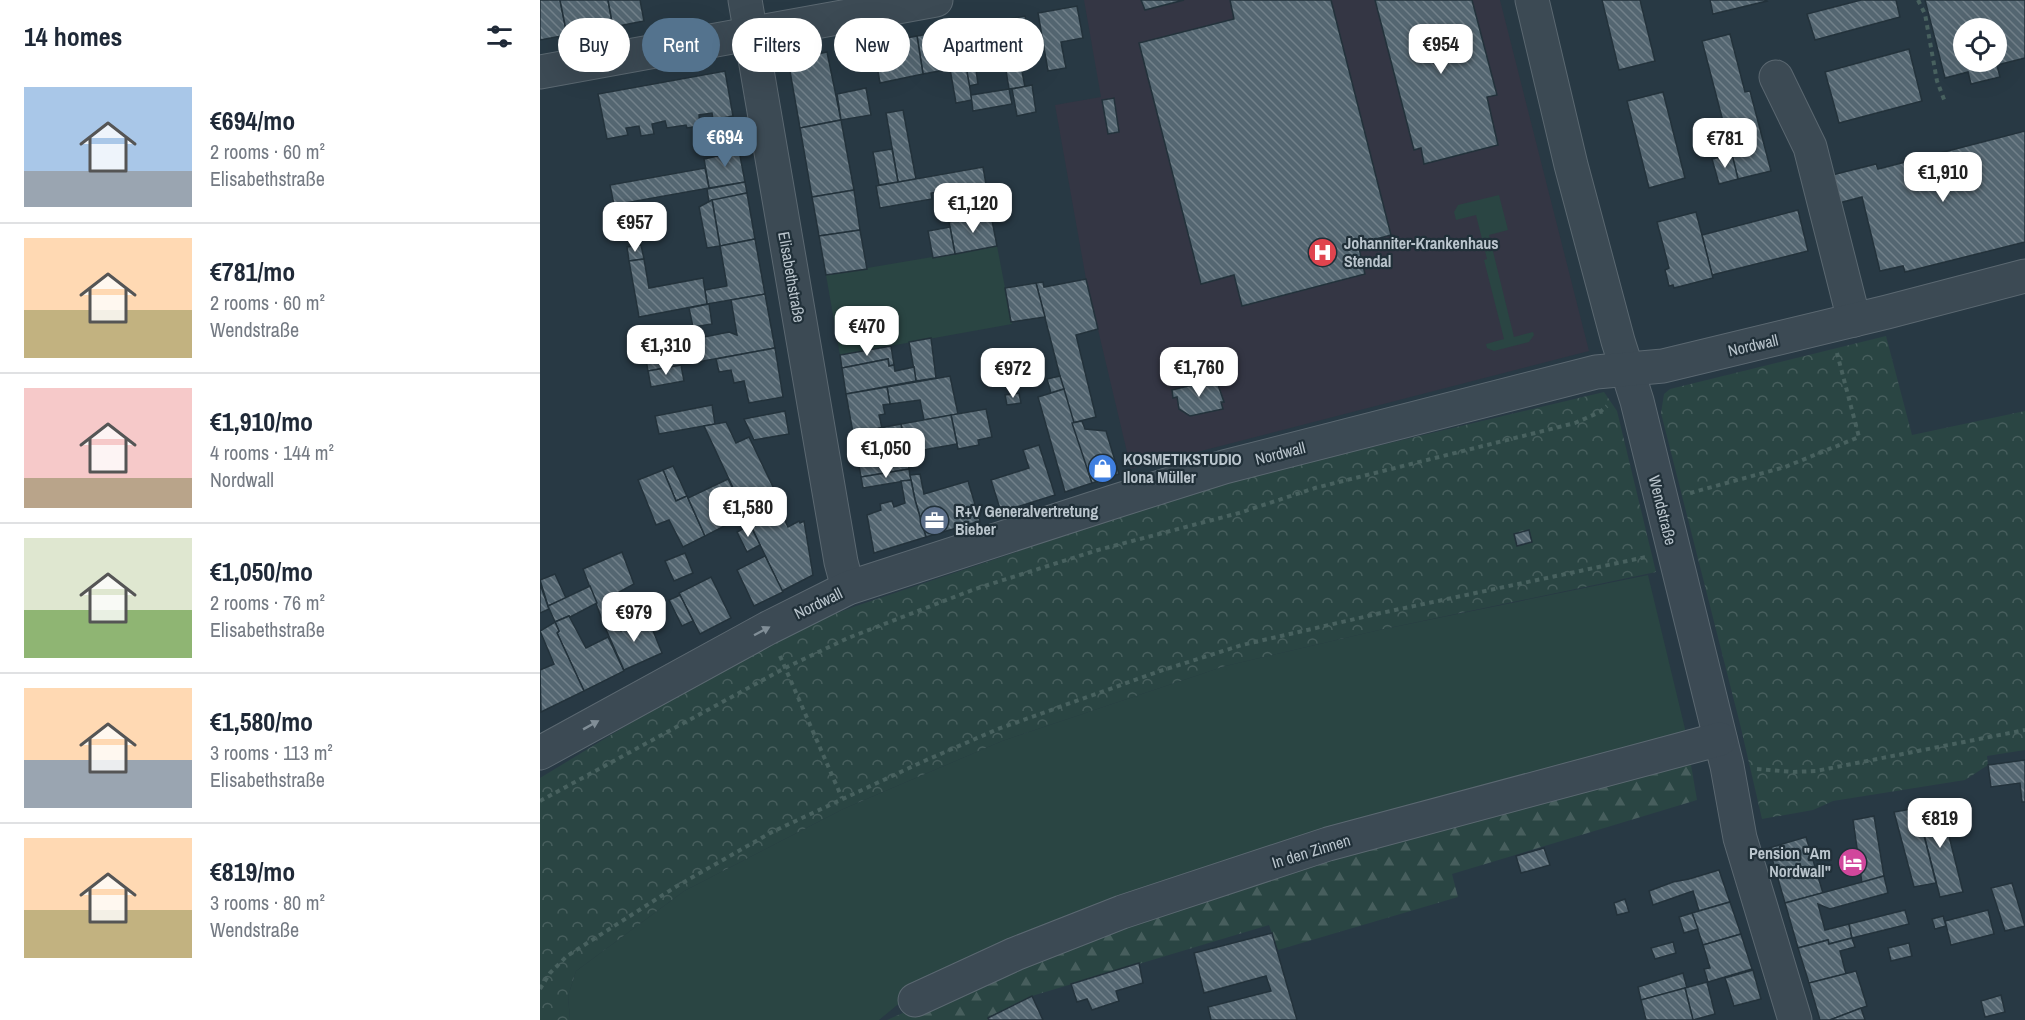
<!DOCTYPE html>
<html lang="en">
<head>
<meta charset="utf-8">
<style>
	:root { --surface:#fff; --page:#f2f2f3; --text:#1f2937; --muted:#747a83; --line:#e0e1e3; --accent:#54738e }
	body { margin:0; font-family:"Archivo Narrow",sans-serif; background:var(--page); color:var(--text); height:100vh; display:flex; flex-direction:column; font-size:22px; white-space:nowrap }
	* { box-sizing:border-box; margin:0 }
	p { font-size:20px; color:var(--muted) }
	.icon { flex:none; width:33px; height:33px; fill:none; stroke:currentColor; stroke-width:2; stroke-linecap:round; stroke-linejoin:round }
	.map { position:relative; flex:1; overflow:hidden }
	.side { display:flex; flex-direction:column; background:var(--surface); width:540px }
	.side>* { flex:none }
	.banner { position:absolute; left:18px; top:18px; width:570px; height:54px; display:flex; gap:12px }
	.buttons { position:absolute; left:1413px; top:18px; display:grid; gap:12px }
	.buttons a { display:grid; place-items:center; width:54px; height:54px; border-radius:50%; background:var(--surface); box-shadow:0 6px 24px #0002; font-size:30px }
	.price { position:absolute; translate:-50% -51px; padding:0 14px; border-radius:12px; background:#fff; color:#222; font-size:20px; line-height:39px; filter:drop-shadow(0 2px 3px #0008) }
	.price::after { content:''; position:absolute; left:50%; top:36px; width:18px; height:14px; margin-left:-9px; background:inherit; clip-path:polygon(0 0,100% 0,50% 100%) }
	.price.active { background:var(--accent); color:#fff }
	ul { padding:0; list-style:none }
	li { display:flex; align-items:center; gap:18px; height:150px; padding:0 24px }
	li+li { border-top:2px solid var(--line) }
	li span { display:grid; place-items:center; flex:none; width:168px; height:120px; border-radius:0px; color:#555 }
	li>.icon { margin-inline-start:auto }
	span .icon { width:72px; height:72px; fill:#fffc; stroke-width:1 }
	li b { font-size:26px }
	h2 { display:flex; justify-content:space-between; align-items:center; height:72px; padding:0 24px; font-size:26px }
	.pill { padding:0 21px; border-radius:27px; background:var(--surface); box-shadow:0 6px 24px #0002; font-size:21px; line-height:54px }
	.pill.active { background:var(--accent); color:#fff }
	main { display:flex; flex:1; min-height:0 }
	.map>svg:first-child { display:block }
</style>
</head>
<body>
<main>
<section class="side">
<h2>14 homes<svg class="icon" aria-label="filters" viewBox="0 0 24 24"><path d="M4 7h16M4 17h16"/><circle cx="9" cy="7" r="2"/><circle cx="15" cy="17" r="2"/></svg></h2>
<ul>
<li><span style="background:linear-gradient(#a9c7e8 70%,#9aa5b1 0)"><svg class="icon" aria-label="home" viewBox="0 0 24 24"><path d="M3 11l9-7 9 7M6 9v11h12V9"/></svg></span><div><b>€694/mo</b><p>2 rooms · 60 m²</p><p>Elisabethstraße</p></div></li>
<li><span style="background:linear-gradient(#ffd9b3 60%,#c2b280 0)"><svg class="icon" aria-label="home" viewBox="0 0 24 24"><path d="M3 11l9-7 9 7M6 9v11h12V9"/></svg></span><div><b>€781/mo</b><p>2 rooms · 60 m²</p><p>Wendstraße</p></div></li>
<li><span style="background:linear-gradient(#f6c9c9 75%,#b9a48a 0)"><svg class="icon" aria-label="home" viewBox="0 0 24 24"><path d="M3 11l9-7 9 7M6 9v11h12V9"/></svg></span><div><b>€1,910/mo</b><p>4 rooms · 144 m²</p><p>Nordwall</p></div></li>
<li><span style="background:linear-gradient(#dfe7d0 60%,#8fb573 0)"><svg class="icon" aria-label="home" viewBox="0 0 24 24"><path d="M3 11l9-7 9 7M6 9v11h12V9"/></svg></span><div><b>€1,050/mo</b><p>2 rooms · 76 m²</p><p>Elisabethstraße</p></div></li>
<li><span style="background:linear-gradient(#ffd9b3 60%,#9aa5b1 0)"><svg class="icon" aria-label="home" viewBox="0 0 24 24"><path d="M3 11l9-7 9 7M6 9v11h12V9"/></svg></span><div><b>€1,580/mo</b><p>3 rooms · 113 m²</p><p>Elisabethstraße</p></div></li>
<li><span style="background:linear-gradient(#ffd9b3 60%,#c2b280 0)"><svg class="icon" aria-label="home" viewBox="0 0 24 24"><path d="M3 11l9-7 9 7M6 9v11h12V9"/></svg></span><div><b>€819/mo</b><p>3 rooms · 80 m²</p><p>Wendstraße</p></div></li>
</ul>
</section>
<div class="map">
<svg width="1485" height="1020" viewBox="0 0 1485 1020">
	<defs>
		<pattern id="forest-firs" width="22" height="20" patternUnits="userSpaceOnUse" patternTransform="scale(1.5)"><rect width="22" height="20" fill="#2a4543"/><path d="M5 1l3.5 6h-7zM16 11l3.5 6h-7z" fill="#475e5d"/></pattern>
		<pattern id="park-crowns" width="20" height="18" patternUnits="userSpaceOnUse" patternTransform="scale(1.5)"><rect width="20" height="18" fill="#2a4543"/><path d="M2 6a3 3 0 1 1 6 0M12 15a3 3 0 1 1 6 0" fill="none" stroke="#475e5d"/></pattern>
		<pattern id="building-back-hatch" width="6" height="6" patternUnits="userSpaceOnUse" patternTransform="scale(1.5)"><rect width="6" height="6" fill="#546671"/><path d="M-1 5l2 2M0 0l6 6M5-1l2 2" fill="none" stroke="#72818a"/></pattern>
	</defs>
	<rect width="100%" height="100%" fill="#283944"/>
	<path fill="#343644" d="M544 0H960L1049 351 591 469 546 279 515 105 561 97Z"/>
	<g fill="#2a4543">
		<path d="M959 195 968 230 949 235 974 337 993 332 994 335 989 342 954 351 947 348 946 344 964 339 944 260 947 259 936 215 916 220 914 212 918 205Z"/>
		<path d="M457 246 472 324 300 355 286 275Z"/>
		<path d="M1108 575 1146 733 373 992 339 1020H30L28 996 36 971 144 891 303 809 462 741 685 666 839 630Z"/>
	</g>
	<path fill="url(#forest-firs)" d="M1150 759 1157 800 912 874 918 897 738 950 729 925 492 996 448 1017 449 1020H347L501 951 845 837Z"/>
	<g fill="url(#park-crowns)">
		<path d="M1346 336 1372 435 1485 411V750L1447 756 1448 765 1425 780 1293 801 1273 810 1222 819 1200 724 1121 413 1124 394 1130 389Z"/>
		<path d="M1064 392 1077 411 1116 572 839 630 685 666 462 741 303 809 144 891 36 971 28 996 30 1020H0V778L234 636 316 606 678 484Z"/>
	</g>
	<g fill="url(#building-back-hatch)" stroke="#23323b" stroke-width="1.5" fill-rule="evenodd">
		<path d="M0 0H20L27 35 0 40Z"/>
		<path d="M20 0H68L73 27 27 35Z"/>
		<path d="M68 0H100L104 21 73 27Z"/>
		<path d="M601 0H644L605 10Z"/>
		<path d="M690 0H791L851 235 818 244 825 274 702 306 694 275 661 284 599 43 694 19Z"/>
		<path d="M835 0H932L957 95 947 97 958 145 884 164 881 148 874 150Z"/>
		<path d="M1062 0H1100L1115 61 1079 70Z"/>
		<path d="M1170 0H1226L1227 1 1173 14Z"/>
		<path d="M1321 0H1356L1360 17 1275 40 1267 14Z"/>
		<path d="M1385 0H1485V58L1457 65 1460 77 1431 84 1428 72 1405 78ZM1424 28H1456V62H1424Z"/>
		<path d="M537 6 543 38 521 42 526 68 508 71 498 13Z"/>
		<path d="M485 16 492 53 479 55 485 87 469 89 458 21Z"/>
		<path d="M458 21 464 57 435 63 438 84 429 86 419 28Z"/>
		<path d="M419 28 426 66 383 74 377 36Z"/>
		<path d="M1190 34 1205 92 1210 91 1231 171 1198 179 1162 41Z"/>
		<path d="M377 36 383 74 340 83 333 44Z"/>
		<path d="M1369 49 1382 101 1299 123 1285 72Z"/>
		<path d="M287 52 301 120 260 128 248 60Z"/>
		<path d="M426 66 432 100 416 103 410 69Z"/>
		<path d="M185 71 193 116 173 120 172 113 159 115 160 126 147 128 146 125 127 128 125 121 112 124 114 134 101 136 99 126 86 128 88 135 67 139 58 94Z"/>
		<path d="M492 85 496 112 477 116 472 89Z"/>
		<path d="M326 88 331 115 301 120 297 94Z"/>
		<path d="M469 89 472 104 433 111 431 95Z"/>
		<path d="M1123 92 1145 178 1109 188 1087 101Z"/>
		<path d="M574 98 579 132 568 134 562 100Z"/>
		<path d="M363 110 376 179 358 182 346 113Z"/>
		<path d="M301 120 314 190 272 197 260 128Z"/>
		<path d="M1485 131V242L1365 272 1363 266 1340 271 1322 197 1299 203 1292 175 1336 164 1338 169Z"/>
		<path d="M198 145 205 182 169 188 164 159 178 156 177 149Z"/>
		<path d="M352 149 358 182 339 185 333 152Z"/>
		<path d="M1192 154 1198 179 1179 184 1172 159Z"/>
		<path d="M443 167 446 184 391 193 392 199 340 208 336 186Z"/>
		<path d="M165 168 169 188 74 205 70 185Z"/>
		<path d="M205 182 207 193 169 202 167 189Z"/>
		<path d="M314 190 320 230 279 236 272 197Z"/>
		<path d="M207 193 215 239 180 246 172 200Z"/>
		<path d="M172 200 180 246 167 248 159 207Z"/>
		<path d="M1258 210 1268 251 1172 275 1162 235Z"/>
		<path d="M1156 212 1173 278 1134 288 1133 285 1129 286 1125 270 1129 268 1117 222Z"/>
		<path d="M451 215 457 246 415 254 409 222Z"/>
		<path d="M410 227 415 254 393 258 388 231Z"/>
		<path d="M320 230 327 269 286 275 279 236Z"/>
		<path d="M215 239 225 294 167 304 165 290 187 286 180 246Z"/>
		<path d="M101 245 104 259 89 261 87 247Z"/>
		<path d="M104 259 109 288 163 278 167 304 99 317 89 261Z"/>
		<path d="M546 279 558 329 536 335 556 417 532 423 496 283 503 282 504 287Z"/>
		<path d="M496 283 505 317 471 322 465 288Z"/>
		<path d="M225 294 235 348 108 371 104 349 189 332 197 335 191 300Z"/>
		<path d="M169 304 172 324 153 327 149 308Z"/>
		<path d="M391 338 396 378 376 381 369 342Z"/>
		<path d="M351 346 354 365 349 366 348 359 302 368 300 355Z"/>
		<path d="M235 348 243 397 209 403 204 381 194 383 191 370 179 372 176 359Z"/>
		<path d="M348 359 349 366 354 365 355 371 374 367 376 381 306 394 302 368Z"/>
		<path d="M141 365 144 381 111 387 108 371Z"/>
		<path d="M410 376 418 414 384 420 380 400 350 404 347 387Z"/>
		<path d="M520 376 524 389 511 393 507 379Z"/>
		<path d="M676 379 684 402H681L683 409 650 416 639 409 637 397 633 398 632 390Z"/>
		<path d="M347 387 350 404 343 405 345 414 339 415 342 428 313 433 306 394Z"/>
		<path d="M524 389 552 483 525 492 498 397Z"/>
		<path d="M479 393 481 403 467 405 465 395Z"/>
		<path d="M172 405 175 424 119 434 115 416Z"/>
		<path d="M446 409 452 437 438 440 439 445 418 449 411 415Z"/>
		<path d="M245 411 249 434 214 440 204 419Z"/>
		<path d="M411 415 417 444 366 453 361 424Z"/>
		<path d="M542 421 545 429 566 431 579 474 552 483 532 423Z"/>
		<path d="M186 422 196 443 209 437 236 493 203 509 164 426Z"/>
		<path d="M361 424 369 469 321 477 313 433Z"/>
		<path d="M499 445 515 495 461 512 451 480 489 468 483 450Z"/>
		<path d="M133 466 147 496 136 501 123 470Z"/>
		<path d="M369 469 371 480 323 488 321 477Z"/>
		<path d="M123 470 136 501 147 496 165 536 143 547 129 520 116 525 98 480Z"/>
		<path d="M380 474 384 494 428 481 440 521 386 537 375 500 370 475Z"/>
		<path d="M188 479 206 515 165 536 148 498Z"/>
		<path d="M371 480 375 500 386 537 334 553 327 515 341 510 340 504 352 501 354 507 365 503 361 481Z"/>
		<path d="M233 494 248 527 259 521 260 523 264 521 273 575 242 591 203 509Z"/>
		<path d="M210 525 220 545 207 552 197 532Z"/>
		<path d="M989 530 992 542 977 546 974 534Z"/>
		<path d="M82 552 94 584 68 598 76 619 64 625 43 569Z"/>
		<path d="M145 553 153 573 134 581 125 561Z"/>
		<path d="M225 556 243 592 214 606 197 570Z"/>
		<path d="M15 574 26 598 8 606 0 580Z"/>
		<path d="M171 577 191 618 160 634 139 593Z"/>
		<path d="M0 584 9 609 0 613Z"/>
		<path d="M50 586 57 603 30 617 29 616 15 622 8 606Z"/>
		<path d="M140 595 153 621 142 626 129 600Z"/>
		<path d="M108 598 113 609 105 612 100 601Z"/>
		<path d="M29 616 46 648 68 637 84 671 44 691 17 633 19 631 15 622Z"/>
		<path d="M108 618 122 653 84 670 64 625 76 619 81 631Z"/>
		<path d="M15 622 19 631 17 633 44 691 1 712 0 670 14 664 0 631Z"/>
		<path d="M1485 760V802H1482L1480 783 1451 787 1448 765Z"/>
		<path d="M1406 805 1409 819 1405 820 1423 892 1400 897 1377 808Z"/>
		<path d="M1377 808 1396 883 1374 887 1354 812Z"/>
		<path d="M1334 816 1344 876 1322 883 1313 820Z"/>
		<path d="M1266 837 1283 893 1245 903 1229 848Z"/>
		<path d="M1004 848 1010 865 981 873 976 856Z"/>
		<path d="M1179 870 1190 902 1159 911 1153 891 1113 905 1109 891 1133 882 1149 879Z"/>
		<path d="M1344 876 1348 893 1290 909 1278 904 1285 930 1309 924 1312 938 1289 944 1288 940 1258 948 1245 903Z"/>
		<path d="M1472 883 1485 926 1465 931 1451 888Z"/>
		<path d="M1085 899 1089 912 1077 915 1074 903Z"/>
		<path d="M1190 902 1201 934 1163 945 1152 913Z"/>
		<path d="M1365 910 1369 924 1312 938 1309 924Z"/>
		<path d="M1448 910 1454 934 1411 945 1405 921Z"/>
		<path d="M1152 913 1158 929 1144 933 1139 917Z"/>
		<path d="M1403 916 1406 926 1395 929 1392 919Z"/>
		<path d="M732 933 757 1020H671L668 1007 731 991 726 976 664 993 654 953Z"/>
		<path d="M1201 934 1212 969 1168 982 1164 969 1170 968 1163 945Z"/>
		<path d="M1312 938 1315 947 1300 951 1306 974 1269 983 1258 948 1288 940 1289 944Z"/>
		<path d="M1133 942 1136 953 1115 959 1111 948Z"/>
		<path d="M1369 943 1372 956 1351 961 1348 948Z"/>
		<path d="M599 963 603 983 576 991 579 1001 552 1010 547 999 537 1002 531 984Z"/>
		<path d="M1213 970 1221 999 1194 1006 1185 978Z"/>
		<path d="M1316 971 1327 1006 1290 1020H1280L1269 983Z"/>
		<path d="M1143 973 1147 988 1101 1000 1098 987Z"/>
		<path d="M1167 982 1175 1014 1153 1020 1145 988Z"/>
		<path d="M1145 988 1153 1020H1106L1101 1000Z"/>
		<path d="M1461 995 1465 1012 1445 1017 1441 1001Z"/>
		<path d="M492 996 503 1020H449L448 1018Z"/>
		<path d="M1321 1008 1325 1020H1290Z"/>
	</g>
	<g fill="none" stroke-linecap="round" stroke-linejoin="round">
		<defs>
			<g id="minor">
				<path d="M205 0 301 562 308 588"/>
				<path d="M992 0 1031 165 1078 341 1097 401 1187 766 1200 838 1255 1020"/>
				<path d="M0 72 396 0"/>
				<path d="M1236 77 1270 147 1314 320"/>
				<path d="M0 753 228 628 308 588 573 502 684 467 1056 372 1123 366 1347 312 1485 276"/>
				<path d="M375 1000 475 954 582 912 788 844 1180 739"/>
			</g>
		</defs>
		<use href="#minor" stroke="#5b6871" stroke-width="35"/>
		<g stroke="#48615f" stroke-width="4" stroke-dasharray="4.5 4.5" stroke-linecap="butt">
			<path d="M1378 0 1385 14 1397 81 1405 102"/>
			<path d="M1150 493 1245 467 1319 437 1297 353"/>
			<path d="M240 656 302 798"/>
			<path d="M1217 769 1253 772 1276 771 1485 730"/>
			<path d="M0 801 245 668 308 638 435 589 558 550 699 513 775 488 1035 423 1060 412 1067 406"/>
			<path d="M0 989 10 973 27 956 137 886 232 832 382 762 458 729 620 671 702 645 841 613 1106 557"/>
		</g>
		<use href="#minor" stroke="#3c4a54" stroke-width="33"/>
	</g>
	<defs><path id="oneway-solid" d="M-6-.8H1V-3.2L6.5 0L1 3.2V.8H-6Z" transform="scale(1.5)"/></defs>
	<g fill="#818e97">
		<use href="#oneway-solid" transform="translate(222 631) rotate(-28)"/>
		<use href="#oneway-solid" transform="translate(51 725) rotate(-29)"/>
	</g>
	<defs>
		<symbol id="hospital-disc" viewBox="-11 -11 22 22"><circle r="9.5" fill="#e0444e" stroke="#213039"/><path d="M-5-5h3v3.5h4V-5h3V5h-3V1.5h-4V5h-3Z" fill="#fff"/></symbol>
		<symbol id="shop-disc" viewBox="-11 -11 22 22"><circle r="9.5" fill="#3f7fe0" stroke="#213039"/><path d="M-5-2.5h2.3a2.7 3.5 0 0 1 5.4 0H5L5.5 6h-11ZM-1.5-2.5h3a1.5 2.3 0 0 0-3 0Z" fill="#fff"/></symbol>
		<symbol id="office-disc" viewBox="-11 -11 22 22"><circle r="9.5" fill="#5c6f8a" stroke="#213039"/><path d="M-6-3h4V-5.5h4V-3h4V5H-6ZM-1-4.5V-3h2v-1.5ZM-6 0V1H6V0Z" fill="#fff"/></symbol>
		<symbol id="hotel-disc" viewBox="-11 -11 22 22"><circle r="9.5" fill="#d1479c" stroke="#213039"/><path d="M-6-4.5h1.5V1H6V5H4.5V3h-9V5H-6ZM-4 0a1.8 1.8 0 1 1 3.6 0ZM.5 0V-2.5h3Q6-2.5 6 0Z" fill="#fff"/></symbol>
	</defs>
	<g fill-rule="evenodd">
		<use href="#hospital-disc" x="766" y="236" width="33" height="33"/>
		<use href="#shop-disc" x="546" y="452" width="33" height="33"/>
		<use href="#office-disc" x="378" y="504" width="33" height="33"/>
		<use href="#hotel-disc" x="1296" y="846" width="33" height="33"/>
	</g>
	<g text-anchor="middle" stroke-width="4.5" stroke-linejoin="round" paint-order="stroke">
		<g font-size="16" font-weight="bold" fill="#bac5cd" stroke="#213039" text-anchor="start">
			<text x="804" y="249">Johanniter-Krankenhaus<tspan x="804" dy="18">Stendal</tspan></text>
			<text x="583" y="465">KOSMETIKSTUDIO<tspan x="583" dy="18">Ilona Müller</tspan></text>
			<text x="415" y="517">R+V Generalvertretung<tspan x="415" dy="18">Bieber</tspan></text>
			<text x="1291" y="859" text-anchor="end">Pension "Am<tspan x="1291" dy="18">Nordwall"</tspan></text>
		</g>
		<g font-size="16" fill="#bac5cd" stroke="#213039">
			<text transform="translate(252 277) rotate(80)" y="6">Elisabethstraße</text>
			<text transform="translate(1213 345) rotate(-13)" y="6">Nordwall</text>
			<text transform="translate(740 453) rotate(-14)" y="6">Nordwall</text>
			<text transform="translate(1123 510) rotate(76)" y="6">Wendstraße</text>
			<text transform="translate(278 603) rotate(-26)" y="6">Nordwall</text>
			<text transform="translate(771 851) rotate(-17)" y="6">In den Zinnen</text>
		</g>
	</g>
</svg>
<div class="buttons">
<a><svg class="icon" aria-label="locate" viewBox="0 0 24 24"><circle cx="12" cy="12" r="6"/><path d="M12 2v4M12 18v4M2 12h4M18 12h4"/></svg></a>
</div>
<b class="price" style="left:901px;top:75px">€954</b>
<b class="price active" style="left:185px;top:168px">€694</b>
<b class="price" style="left:1185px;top:169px">€781</b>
<b class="price" style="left:1403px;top:203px">€1,910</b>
<b class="price" style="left:433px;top:234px">€1,120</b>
<b class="price" style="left:95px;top:253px">€957</b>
<b class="price" style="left:327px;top:357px">€470</b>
<b class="price" style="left:126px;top:376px">€1,310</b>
<b class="price" style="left:659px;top:398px">€1,760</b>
<b class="price" style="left:473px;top:399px">€972</b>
<b class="price" style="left:346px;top:479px">€1,050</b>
<b class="price" style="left:208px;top:538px">€1,580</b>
<b class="price" style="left:94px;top:643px">€979</b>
<b class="price" style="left:1400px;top:849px">€819</b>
<div class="banner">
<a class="pill">Buy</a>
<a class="pill active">Rent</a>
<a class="pill">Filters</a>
<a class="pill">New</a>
<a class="pill">Apartment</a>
</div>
</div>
</main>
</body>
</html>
